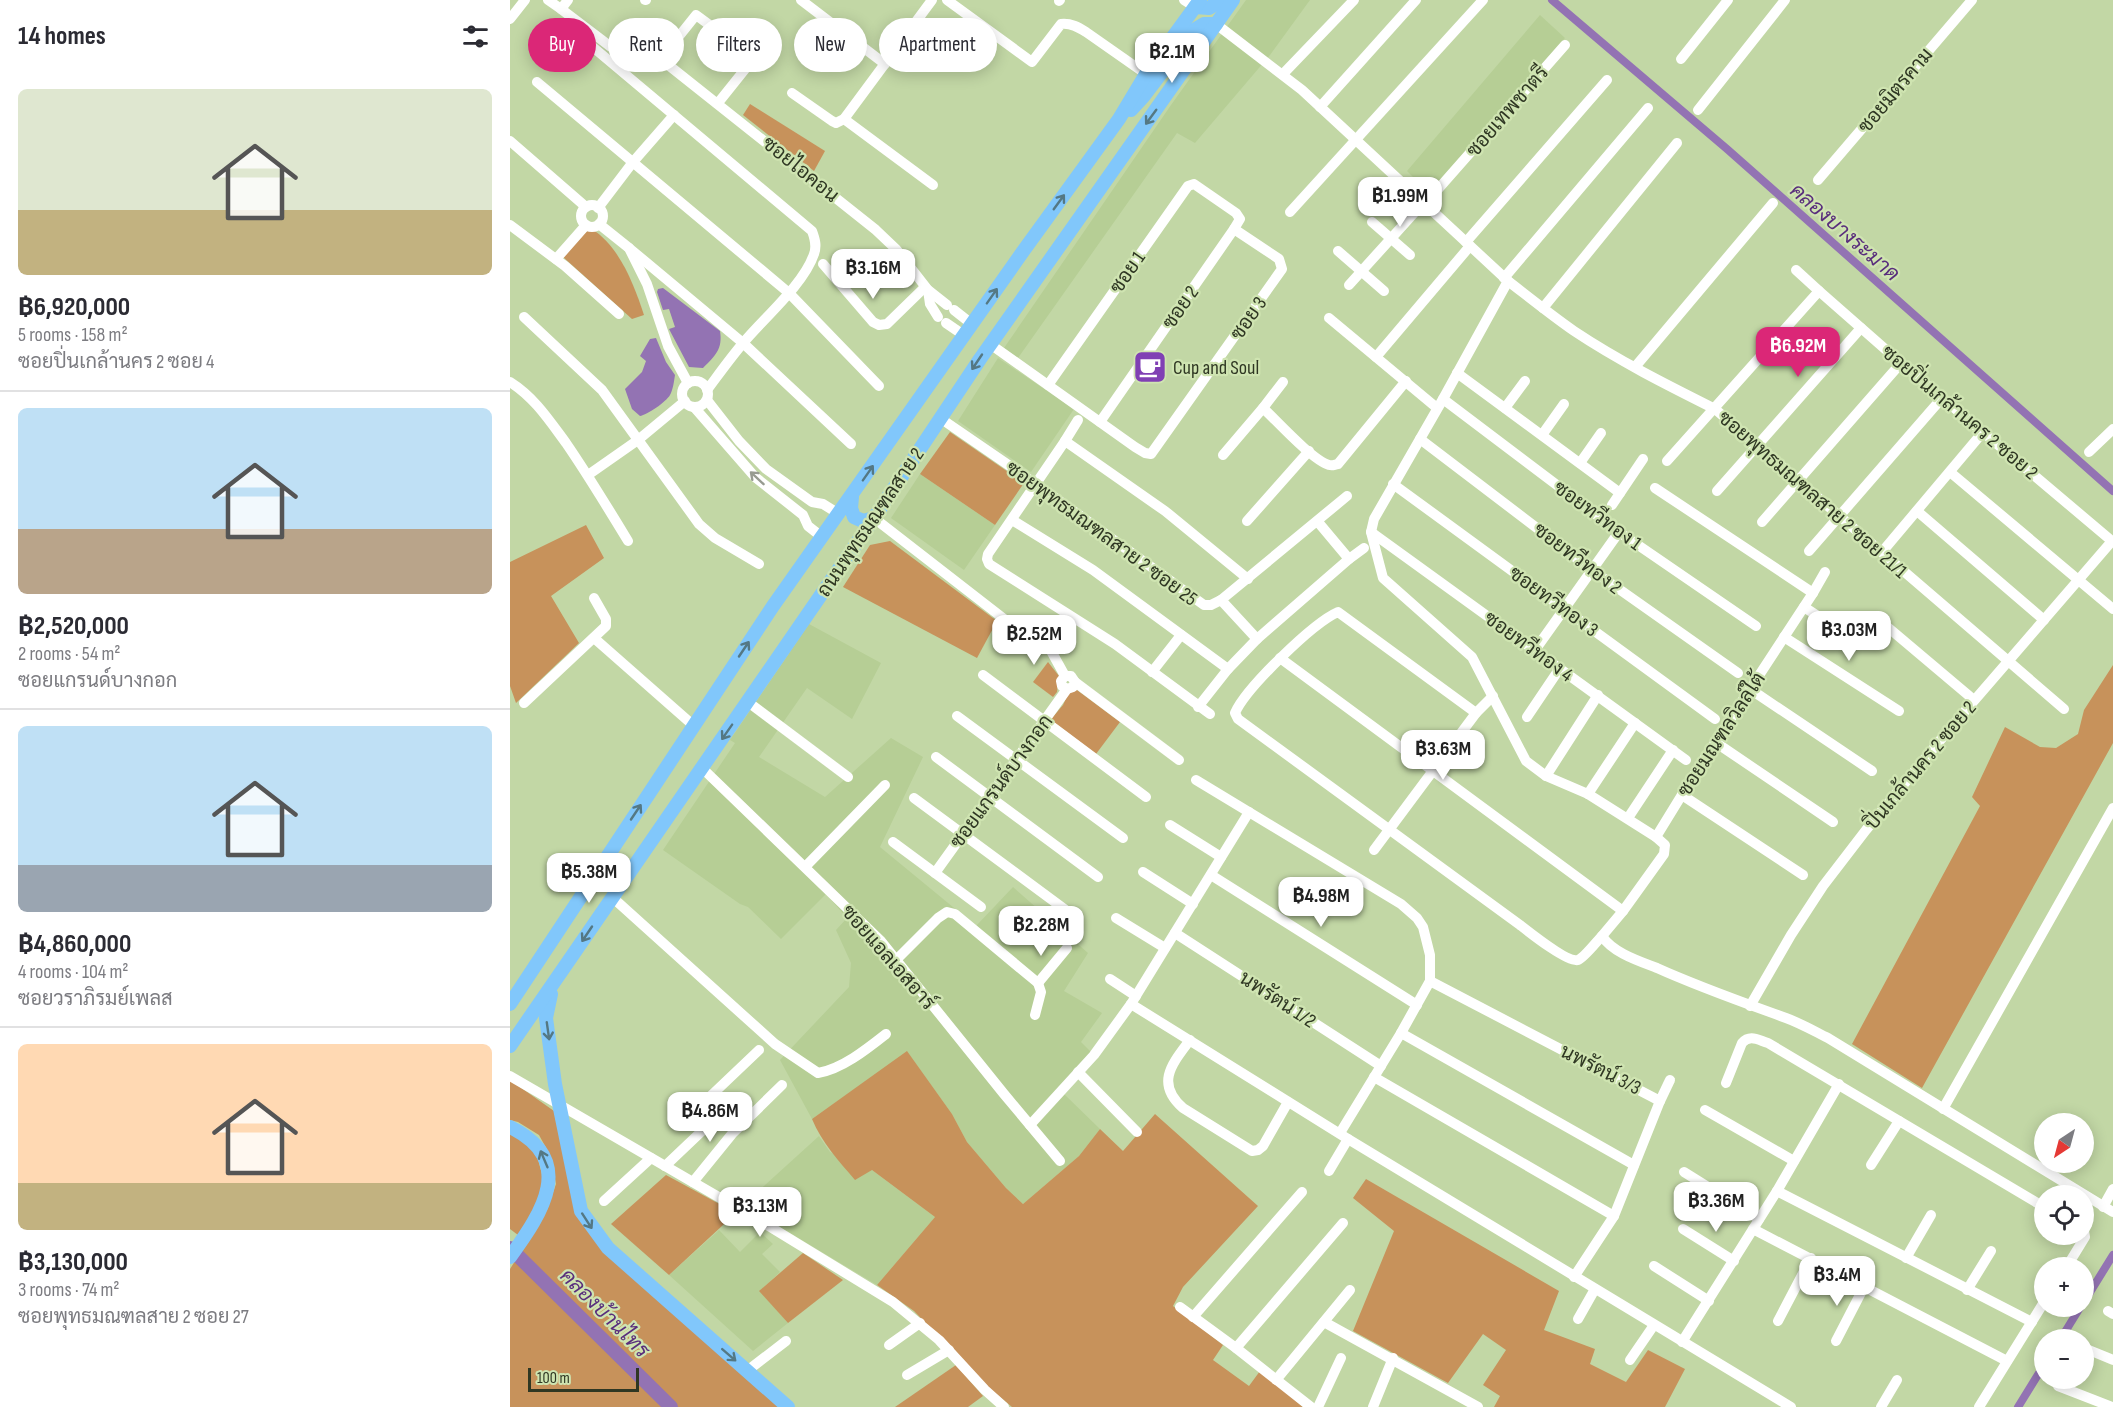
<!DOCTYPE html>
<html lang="en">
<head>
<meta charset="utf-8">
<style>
	:root { --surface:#fff; --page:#f7f7f7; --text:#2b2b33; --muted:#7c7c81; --line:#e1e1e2; --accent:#db2777 }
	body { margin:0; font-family:"Sofia Sans Condensed",Sarabun,sans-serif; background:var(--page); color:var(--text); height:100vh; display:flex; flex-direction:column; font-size:22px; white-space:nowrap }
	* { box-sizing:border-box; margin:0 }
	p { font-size:20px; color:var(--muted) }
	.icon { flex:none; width:33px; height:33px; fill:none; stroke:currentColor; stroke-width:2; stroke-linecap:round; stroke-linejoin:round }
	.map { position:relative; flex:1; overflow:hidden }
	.panel { display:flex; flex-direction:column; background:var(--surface); width:510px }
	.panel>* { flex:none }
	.banner { position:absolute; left:18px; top:18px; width:570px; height:54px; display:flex; gap:12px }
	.needle { width:39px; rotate:216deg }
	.controls { position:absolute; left:1524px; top:1113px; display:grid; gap:12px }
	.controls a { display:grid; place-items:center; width:60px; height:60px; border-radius:50%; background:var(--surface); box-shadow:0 3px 15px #0003; font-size:30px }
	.scale { position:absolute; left:18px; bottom:15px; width:111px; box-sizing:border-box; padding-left:6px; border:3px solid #2f3723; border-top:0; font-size:16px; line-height:21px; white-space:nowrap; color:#2f3723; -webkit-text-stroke:4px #cfe4b1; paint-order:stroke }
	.price { position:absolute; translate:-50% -51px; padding:0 14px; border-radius:12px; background:#fff; color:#222; font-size:20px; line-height:39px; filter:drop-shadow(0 2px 3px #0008) }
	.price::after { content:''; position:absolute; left:50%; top:36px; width:18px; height:14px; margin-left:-9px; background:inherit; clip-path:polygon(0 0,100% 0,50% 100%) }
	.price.current { background:var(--accent); color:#fff }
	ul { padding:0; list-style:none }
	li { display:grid; align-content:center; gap:12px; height:318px; padding:0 18px }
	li+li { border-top:2px solid var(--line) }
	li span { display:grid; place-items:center; height:186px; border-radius:9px; color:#555 }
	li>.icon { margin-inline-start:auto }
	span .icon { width:108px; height:108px; fill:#fffc; stroke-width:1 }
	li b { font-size:26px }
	h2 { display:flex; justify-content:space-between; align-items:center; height:72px; padding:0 18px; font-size:26px }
	.pill { padding:0 21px; border-radius:27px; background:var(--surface); box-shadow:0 3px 15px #0003; font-size:21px; line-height:54px }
	.pill.current { background:var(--accent); color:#fff }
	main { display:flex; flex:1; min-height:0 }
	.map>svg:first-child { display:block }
</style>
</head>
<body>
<main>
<section class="panel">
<h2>14 homes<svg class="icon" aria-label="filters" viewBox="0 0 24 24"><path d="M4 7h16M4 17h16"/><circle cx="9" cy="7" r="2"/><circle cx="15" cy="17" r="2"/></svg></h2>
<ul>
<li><span style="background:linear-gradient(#dfe7d0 65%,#c2b280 0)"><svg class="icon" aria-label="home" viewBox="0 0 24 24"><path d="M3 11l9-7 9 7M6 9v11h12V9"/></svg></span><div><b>฿6,920,000</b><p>5 rooms · 158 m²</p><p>ซอยปิ่นเกล้านคร 2 ซอย 4</p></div></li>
<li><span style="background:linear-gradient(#bfe0f5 65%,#b9a48a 0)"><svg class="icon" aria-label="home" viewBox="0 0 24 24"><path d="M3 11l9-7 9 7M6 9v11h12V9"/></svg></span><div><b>฿2,520,000</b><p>2 rooms · 54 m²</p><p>ซอยแกรนด์บางกอก</p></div></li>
<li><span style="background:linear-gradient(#bfe0f5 75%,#9aa5b1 0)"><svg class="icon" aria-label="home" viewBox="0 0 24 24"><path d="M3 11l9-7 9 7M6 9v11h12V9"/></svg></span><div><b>฿4,860,000</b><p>4 rooms · 104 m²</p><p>ซอยวราภิรมย์เพลส</p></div></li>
<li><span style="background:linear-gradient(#ffd9b3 75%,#c2b280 0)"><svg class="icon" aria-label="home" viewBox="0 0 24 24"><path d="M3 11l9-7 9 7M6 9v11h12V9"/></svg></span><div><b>฿3,130,000</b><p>3 rooms · 74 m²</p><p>ซอยพุทธมณฑลสาย 2 ซอย 27</p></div></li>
</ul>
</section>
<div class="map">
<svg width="1603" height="1407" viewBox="0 0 1603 1407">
	<rect width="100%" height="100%" fill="#c2d7a5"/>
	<g fill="#b6ce95">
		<path d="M736 0H800L760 55 685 143 667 133 508 358 494 348 661 105Z"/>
		<path d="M1030 15 1055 38 919 193 897 171Z"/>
		<path d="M488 358 564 409 521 472 448 421Z"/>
		<path d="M410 474 485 525 454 570 381 518Z"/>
		<path d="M299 624 371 663 342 719 297 688 249 757 315 797 381 738 413 757 370 847 466 926 503 887 578 953 554 991 592 1013 571 1042 587 1058 553 1093 590 1129 569 1156 513 1204 496 1188 457 1142 442 1114 397 1052 302 1119 270 1060 339 987 341 963 326 930 337 918 316 894 271 939 238 907 230 904 153 850 225 743 220 740Z"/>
		<path d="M309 1136 320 1152 362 1170 425 1217 367 1285 233 1205Z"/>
		<path d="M209 1230 230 1252 250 1232 263 1244 252 1254 270 1272 250 1291 278 1323 243 1351 159 1275Z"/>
	</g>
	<g fill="#c7925b">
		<path d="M240 104 315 151 304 171 233 115Z"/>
		<path d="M82 229C110 247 124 285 134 315L122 319 53 257 76 232Z"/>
		<path d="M440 432 514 483 485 525 410 474Z"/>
		<path d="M76 525 94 558 41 596 69 643 6 703 0 686V562Z"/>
		<path d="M380 541 487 621 467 658 333 587 360 545Z"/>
		<path d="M538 662 549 676 547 692 543 697 523 682Z"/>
		<path d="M1603 665V743L1412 1088 1342 1044 1470 806 1462 797 1495 727 1530 747 1546 748 1568 734 1574 710Z"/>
		<path d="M567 690 610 722 586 754 542 721V718L553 705 559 692Z"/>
		<path d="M397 1051 442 1114 457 1142 496 1188 513 1204 569 1156 590 1129 613 1151 645 1114 748 1206 673 1287 663 1306 713 1345 703 1360 739 1386 750 1371 793 1407H502L478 1387 404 1311 367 1285 425 1217 362 1170 345 1180C328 1160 312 1143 302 1119Z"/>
		<path d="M0 1080 44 1111 64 1201 74 1226 100 1256 270 1407H0V1269L37 1210 46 1184 40 1155 29 1135 8 1122 0 1120Z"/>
		<path d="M0 1132 26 1152 33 1178 28 1204 8 1235 0 1229Z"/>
		<path d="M156 1175 226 1213 159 1275 101 1224Z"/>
		<path d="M856 1179 1049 1291 1034 1330 1085 1349 1080 1364 1116 1382 1138 1350 1175 1369 1155 1407H984L990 1396 973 1385 996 1350 973 1334 938 1383 843 1331 884 1231 843 1198Z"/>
		<path d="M293 1253 333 1280 278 1323 249 1291Z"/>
		<path d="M446 1365 473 1396 458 1407H385Z"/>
	</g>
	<g fill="#9373b3">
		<path d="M153 288 210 331C213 349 205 356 193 368L179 367 159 329 165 327 159 309 153 310 147 292 148 289Z"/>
		<path d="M146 338 156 362 165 375C164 381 163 390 160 395 156 402 137 415 130 416L122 409 115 389 132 372 136 361 130 356 140 339Z"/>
	</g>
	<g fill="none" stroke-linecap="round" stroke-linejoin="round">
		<g stroke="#9373b3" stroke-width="8">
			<path d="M1042 0 1217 149 1603 491"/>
			<path d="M1574 1302 1603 1255"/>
			<path d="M1550 1340 1571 1306"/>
			<path d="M1508 1407 1534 1365"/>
		</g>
		<path stroke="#9373b3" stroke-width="14" d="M0 1248 161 1407"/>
		<g stroke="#fff" stroke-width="10">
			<path d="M38 0 51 9 58 0"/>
			<path d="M135 0H136"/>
			<path d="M291 0 375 64"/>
			<path d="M437 0 522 62 551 24C561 23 568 27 576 32L636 74"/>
			<path d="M674 0 685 7"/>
			<path d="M549 1 550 0"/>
			<path d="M51 9 101 47"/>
			<path d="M0 19 15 0"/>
			<path d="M706 24 792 90 998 281C1020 298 1041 315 1064 331 1109 361 1157 385 1205 409L1554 709"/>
			<path d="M72 38 302 231C305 239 307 246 304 254 294 284 255 317 234 342 221 357 209 374 197 390"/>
			<path d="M1171 59 1218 0"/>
			<path d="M773 74 844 0"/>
			<path d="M27 82 279 293 369 386"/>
			<path d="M282 93 322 121 326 123 334 119 422 0"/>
			<path d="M208 103 240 63 239 54 186 15 154 55 157 64 366 230 386 249 418 290 437 305"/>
			<path d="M810 107 906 0"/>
			<path d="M1188 110 1275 0"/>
			<path d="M334 119 423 185"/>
			<path d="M0 141 76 207"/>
			<path d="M1308 180 1462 0"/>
			<path d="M915 204 1055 45"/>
			<circle cx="82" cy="216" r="11"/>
			<path d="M88 208 123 162 164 115"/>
			<path d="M780 212 973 0"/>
			<path d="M862 222 900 255"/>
			<path d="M89 224 119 248 137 284 158 346 178 383"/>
			<path d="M0 225 55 266 109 314"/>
			<path d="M956 242 1097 80"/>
			<path d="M119 248 233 343 341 444"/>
			<path d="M828 251 874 291"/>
			<path d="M46 259 76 225"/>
			<path d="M313 264 363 322 369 325 377 324 415 287"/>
			<path d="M1286 270 1309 291"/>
			<path d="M994 278 1138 108"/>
			<path d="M998 281 933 399 864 519 861 532 873 578 962 657 1016 761 1036 776 1078 794 1146 837 1155 845 1154 854 1113 911 1092 936C1103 953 1129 961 1147 968 1189 987 1232 1002 1276 1018 1290 1023 1304 1031 1318 1038L1603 1212"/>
			<path d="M839 285 914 202"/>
			<path d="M418 290 420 304 428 317"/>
			<path d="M1033 308 1167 143"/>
			<path d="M444 310 463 325"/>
			<path d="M14 317 92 390 189 524 205 538 249 564"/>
			<path d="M819 318 927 408"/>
			<path d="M436 323 455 336"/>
			<path d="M480 344 625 447 635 453 641 454 772 269 769 259 724 229"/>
			<path d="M866 357 960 246"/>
			<path d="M1125 367 1263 203"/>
			<path d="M947 373 1110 493"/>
			<circle cx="185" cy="394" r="13"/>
			<path d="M0 382C24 397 39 420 56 443 78 475 98 508 118 541"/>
			<path d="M538 385 678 186 684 184 726 213 730 219 724 229 590 422"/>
			<path d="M933 399 1109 532 1246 626"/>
			<path d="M197 400 229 441 256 469 302 502 313 504 329 514"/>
			<path d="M184 407 245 477 293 515 298 526 312 537"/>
			<path d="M753 408 773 382"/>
			<path d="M995 408 1015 381"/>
			<path d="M430 418 526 484 694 605H701L711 600 837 496"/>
			<path d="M1032 435 1054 404"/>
			<path d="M910 439 1082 570 1228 673"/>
			<path d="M555 441 568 420"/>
			<path d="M1579 452 1603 429"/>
			<path d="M713 455 753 408C767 421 802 460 819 465 823 466 823 465 828 464L896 381"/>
			<path d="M1157 461 1309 291 1391 363 1603 542"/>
			<path d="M1070 463 1091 433"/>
			<path d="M1440 472 1603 609"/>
			<path d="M78 475 128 440 175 401"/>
			<path d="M883 484 1205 719"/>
			<path d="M1145 488 1303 593"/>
			<path d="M1207 491 1351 328"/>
			<path d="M1102 505 1133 459"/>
			<path d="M1407 511 1534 620"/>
			<path d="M364 518 529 646 540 649 555 676"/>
			<path d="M502 520 583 570 718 669 688 707"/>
			<path d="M737 521 799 451"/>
			<path d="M1252 522 1391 363"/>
			<path d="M861 532 1176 760"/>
			<path d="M1299 551 1432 398"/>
			<path d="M1372 552 1473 432"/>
			<path d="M839 559 854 548"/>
			<path d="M711 600 747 639"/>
			<path d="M1294 607 1341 638"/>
			<path d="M1368 619 1464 700"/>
			<path d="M1274 637 1389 711"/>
			<path d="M84 638 184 726"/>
			<path d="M1025 650 1109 532"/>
			<path d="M770 658 1113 911"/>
			<path d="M718 669 747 639 839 559 808 522"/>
			<path d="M642 672 671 635"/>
			<path d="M473 675 636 797"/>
			<path d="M565 682 669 760"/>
			<path d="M1240 689 1362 771"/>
			<path d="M238 702 338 777"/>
			<path d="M14 703 96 626V619L84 598"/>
			<path d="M966 713 828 612C803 623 736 688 725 713L728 719 1010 925C1019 932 1058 963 1068 960 1074 958 1087 941 1092 936"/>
			<path d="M700 714 605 644 479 564 477 559 478 554 555 441 655 511 738 579"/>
			<path d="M447 716 613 838"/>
			<path d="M1017 717 1050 668"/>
			<path d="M1205 742 1323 822"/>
			<path d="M426 757 588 877"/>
			<path d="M192 768 370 940 494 1094 550 1161"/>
			<path d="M1036 776 1088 695"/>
			<path d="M686 780 891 904 907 918 913 927 920 955V981L891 1033 830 1133"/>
			<path d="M1078 794 1125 723"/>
			<path d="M1172 795 1293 875"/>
			<path d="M404 798 557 911"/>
			<path d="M1118 818 1163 750"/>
			<path d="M660 825 711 857"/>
			<path d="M1146 837 1189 767 1303 593 1315 572"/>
			<path d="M383 842 471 907"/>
			<path d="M864 850 966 713 983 696"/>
			<path d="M296 866 375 785"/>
			<path d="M633 872 683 904"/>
			<path d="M425 873 557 689 563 687 565 682 561 676H555L551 681 552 686 557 689"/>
			<path d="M701 875 907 1005"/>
			<path d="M102 897 265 1044 308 1073C332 1069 357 1049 376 1034"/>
			<path d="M606 918 655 948"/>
			<path d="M665 933 871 1066"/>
			<path d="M387 959 428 918 437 912 445 914 528 983 531 992 525 1015"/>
			<path d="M600 979 626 996"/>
			<path d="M920 981 1150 1101 1104 1216 1064 1277"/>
			<path d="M528 983 557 948"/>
			<path d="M621 1004 838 1139 1281 1407"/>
			<path d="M1240 1006 1281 935 1313 886 1356 830 1437 732 1602 541"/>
			<path d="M891 1033 1124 1165"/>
			<path d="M680 1040C662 1064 645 1083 673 1108L742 1151 748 1150 753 1146 778 1102"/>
			<path d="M568 1072 627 1132"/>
			<path d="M0 1076 262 1228 383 1302 429 1340 475 1390 494 1407"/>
			<path d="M864 1077 1104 1216"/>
			<path d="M1216 1083 1232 1043C1240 1034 1248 1040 1258 1043L1534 1207"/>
			<path d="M1150 1101 1160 1080"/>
			<path d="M1433 1109 1603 808"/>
			<path d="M1195 1110 1284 1161"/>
			<path d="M520 1125 584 1055 621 1004 739 812"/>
			<path d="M1361 1165 1389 1121"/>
			<path d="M155 1166 195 1128 199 1122 197 1117 188 1108 249 1050"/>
			<path d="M819 1171 838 1139"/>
			<path d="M1174 1172 1249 1219"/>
			<path d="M183 1182 222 1134 272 1085"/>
			<path d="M1267 1191 1522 1322"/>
			<path d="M94 1201 141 1158"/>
			<path d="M1593 1207 1603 1189"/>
			<path d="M1173 1229 1224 1261"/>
			<path d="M1243 1229 1497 1361"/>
			<path d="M1396 1258 1421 1215"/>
			<path d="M1144 1266 1199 1301"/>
			<path d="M1556 1268 1575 1237 1574 1231"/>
			<path d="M1457 1290 1481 1251"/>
			<path d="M670 1307 726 1348 801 1407"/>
			<path d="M1598 1311 1603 1314"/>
			<path d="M683 1317 792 1192"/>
			<path d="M1068 1319 1085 1289"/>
			<path d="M1268 1321 1301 1258"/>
			<path d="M814 1322 968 1407"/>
			<path d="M1326 1341 1354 1287"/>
			<path d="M1172 1342 1267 1191 1329 1084"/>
			<path d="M379 1345 410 1323"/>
			<path d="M726 1348 833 1223"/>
			<path d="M1574 1348 1603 1360"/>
			<path d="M1120 1360 1144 1325"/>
			<path d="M237 1371 276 1341"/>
			<path d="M397 1375 439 1350"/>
			<path d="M766 1380 840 1290"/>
			<path d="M1548 1386 1602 1407"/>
			<path d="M808 1407 831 1358"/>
			<path d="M863 1407 883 1358"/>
			<path d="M1371 1407 1387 1380"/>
			<path d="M1469 1407 1534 1302"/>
		</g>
		<g stroke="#81c7fb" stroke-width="14">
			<path d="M685 7 699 8 712 0"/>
			<path d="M621 110 633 97 684 30 694 24H706"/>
			<path d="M342 497 341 508 344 517 353 521 364 518"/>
			<path d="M41 994 36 1018 45 1084 71 1211 98 1248 278 1407"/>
			<path d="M0 1004 263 606 514 250 609 119 636 74 690 0"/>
			<path d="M0 1046 364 518 470 359 723 0"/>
			<path d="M0 1127C67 1160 33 1212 0 1257"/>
		</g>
	</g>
	<defs><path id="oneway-shaft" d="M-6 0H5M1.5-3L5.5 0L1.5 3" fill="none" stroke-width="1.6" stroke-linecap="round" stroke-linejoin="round" transform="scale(1.5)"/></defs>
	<g stroke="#547884">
		<use href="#oneway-shaft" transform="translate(641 117) rotate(126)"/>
		<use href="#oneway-shaft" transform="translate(549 202) rotate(-54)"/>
		<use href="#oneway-shaft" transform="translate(482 296) rotate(-55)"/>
		<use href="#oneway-shaft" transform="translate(467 362) rotate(124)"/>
		<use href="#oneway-shaft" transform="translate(358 473) rotate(-55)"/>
		<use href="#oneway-shaft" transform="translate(234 649) rotate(-56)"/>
		<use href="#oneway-shaft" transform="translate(217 732) rotate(125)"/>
		<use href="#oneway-shaft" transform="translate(126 812) rotate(-56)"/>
		<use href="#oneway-shaft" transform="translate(77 934) rotate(124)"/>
		<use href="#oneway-shaft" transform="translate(38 1031) rotate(82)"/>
		<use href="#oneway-shaft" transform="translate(34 1159) rotate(-113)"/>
		<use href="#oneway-shaft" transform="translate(77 1221) rotate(57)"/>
		<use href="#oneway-shaft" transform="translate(219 1355) rotate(41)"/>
	</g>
	<use stroke="#979b91" href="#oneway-shaft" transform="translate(247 478) rotate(-137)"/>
	<defs>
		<symbol id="cafe-square" viewBox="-11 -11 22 22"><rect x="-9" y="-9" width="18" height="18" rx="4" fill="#8040b4" stroke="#cfe4b1"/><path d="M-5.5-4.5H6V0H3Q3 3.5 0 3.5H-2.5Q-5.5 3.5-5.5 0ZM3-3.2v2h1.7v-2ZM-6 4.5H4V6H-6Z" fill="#fff"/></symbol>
	</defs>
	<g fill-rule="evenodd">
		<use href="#cafe-square" x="621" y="348" width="38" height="38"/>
	</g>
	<g text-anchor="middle" stroke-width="4.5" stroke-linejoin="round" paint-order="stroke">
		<g font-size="20" fill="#2f3723" stroke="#cfe4b1">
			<text transform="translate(1385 90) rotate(-50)" y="7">ซอยมิตรคาม</text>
			<text transform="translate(997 111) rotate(-49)" y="7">ซอยเทพชาตรี</text>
			<text transform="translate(291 169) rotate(39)" y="7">ซอยไอคอน</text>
			<text transform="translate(617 272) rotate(-55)" y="7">ซอย 1</text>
			<text transform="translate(670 307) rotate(-55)" y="7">ซอย 2</text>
			<text transform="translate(738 318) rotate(-55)" y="7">ซอย 3</text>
			<text transform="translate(1450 412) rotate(40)" y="7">ซอยปิ่นเกล้านคร 2 ซอย 2</text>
			<text transform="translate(1303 494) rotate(41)" y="7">ซอยพุทธมณฑลสาย 2 ซอย 21/1</text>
			<text transform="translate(1088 515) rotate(36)" y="7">ซอยทวีทอง 1</text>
			<text transform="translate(360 522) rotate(-56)" y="7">ถนนพุทธมณฑลสาย 2</text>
			<text transform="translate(592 533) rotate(36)" y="7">ซอยพุทธมณฑลสาย 2 ซอย 25</text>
			<text transform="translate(1068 558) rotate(37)" y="7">ซอยทวีทอง 2</text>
			<text transform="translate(1044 601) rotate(36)" y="7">ซอยทวีทอง 3</text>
			<text transform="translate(1019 646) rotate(36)" y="7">ซอยทวีทอง 4</text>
			<text transform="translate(1211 734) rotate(-57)" y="7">ซอยมณฑลวิลล์ใต้</text>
			<text transform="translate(1410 765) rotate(-50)" y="7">ปิ่นเกล้านคร 2 ซอย 2</text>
			<text transform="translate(491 781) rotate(-54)" y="7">ซอยแกรนด์บางกอก</text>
			<text transform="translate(379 957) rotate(49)" y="7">ซอยแอลเอสอาร์</text>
			<text transform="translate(768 999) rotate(33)" y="7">นพรัตน์ 1/2</text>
			<text transform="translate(1091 1069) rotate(27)" y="7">นพรัตน์ 3/3</text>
		</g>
		<g font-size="20" fill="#2f3723" stroke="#cfe4b1" text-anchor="start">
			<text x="663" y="374">Cup and Soul</text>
		</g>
		<g font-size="21" font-style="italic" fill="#592e7c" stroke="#cfe4b1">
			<text transform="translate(1335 232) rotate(41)" y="7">คลองบางระมาด</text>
			<text transform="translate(95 1313) rotate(45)" y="7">คลองบ้านไทร</text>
		</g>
	</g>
</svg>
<div class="controls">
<a><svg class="needle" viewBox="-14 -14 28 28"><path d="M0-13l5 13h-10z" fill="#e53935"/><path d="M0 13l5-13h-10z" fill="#7c7c81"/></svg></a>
<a><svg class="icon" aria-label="locate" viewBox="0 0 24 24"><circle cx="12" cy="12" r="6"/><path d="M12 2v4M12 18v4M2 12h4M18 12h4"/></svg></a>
<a>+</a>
<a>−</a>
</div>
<div class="scale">100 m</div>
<b class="price" style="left:662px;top:84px">฿2.1M</b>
<b class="price" style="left:890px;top:228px">฿1.99M</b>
<b class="price" style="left:363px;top:300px">฿3.16M</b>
<b class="price current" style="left:1288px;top:378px">฿6.92M</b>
<b class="price" style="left:1339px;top:662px">฿3.03M</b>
<b class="price" style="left:524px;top:666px">฿2.52M</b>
<b class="price" style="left:933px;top:781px">฿3.63M</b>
<b class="price" style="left:79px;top:904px">฿5.38M</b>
<b class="price" style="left:811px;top:928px">฿4.98M</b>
<b class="price" style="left:531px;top:957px">฿2.28M</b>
<b class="price" style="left:200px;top:1143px">฿4.86M</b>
<b class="price" style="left:1206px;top:1233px">฿3.36M</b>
<b class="price" style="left:250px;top:1238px">฿3.13M</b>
<b class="price" style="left:1327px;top:1307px">฿3.4M</b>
<div class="banner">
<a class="pill current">Buy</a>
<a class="pill">Rent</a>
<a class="pill">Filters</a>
<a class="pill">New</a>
<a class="pill">Apartment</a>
</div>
</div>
</main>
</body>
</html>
